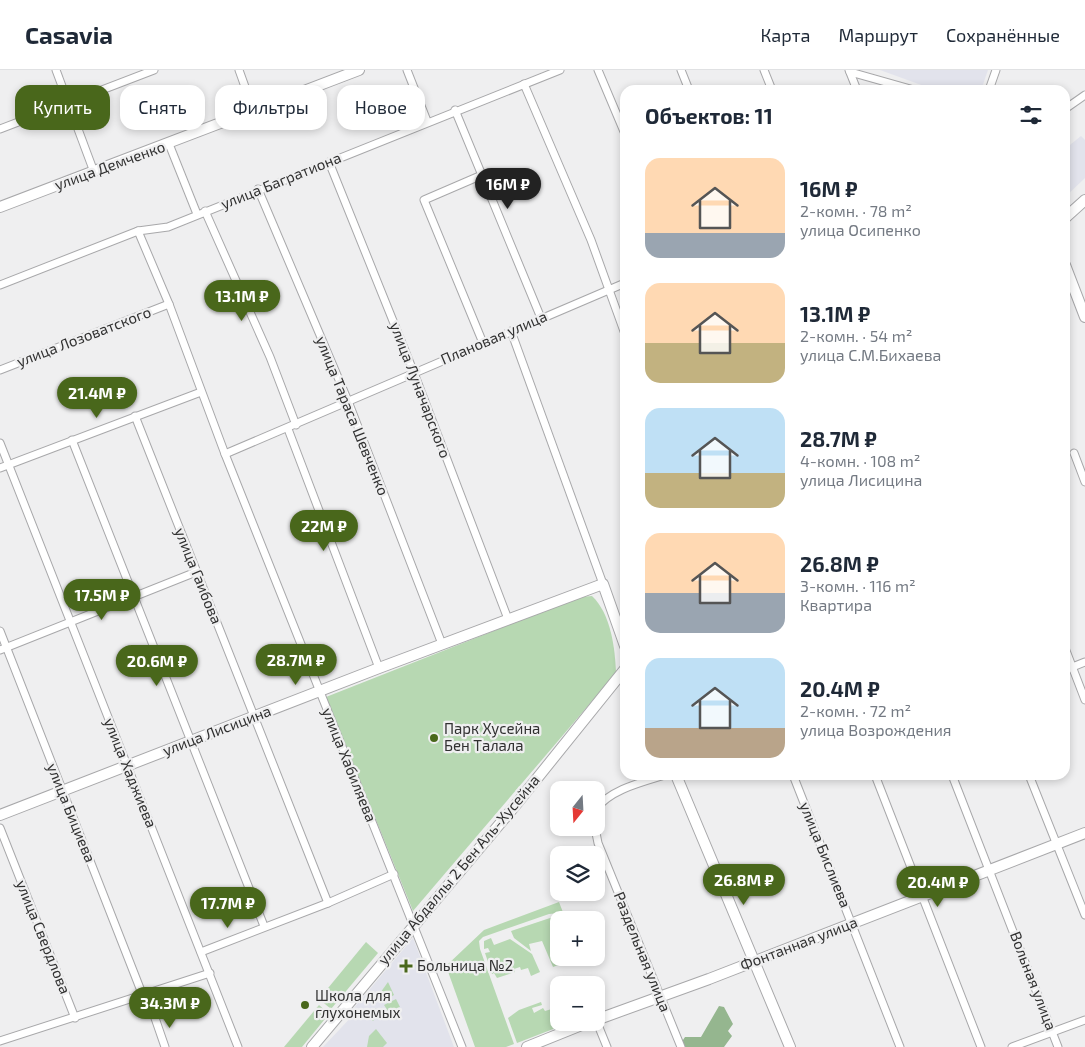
<!DOCTYPE html>
<html lang="ru">
<head>
<meta charset="utf-8">
<style>
	:root { --surface:#fff; --page:#f6f6f7; --text:#1f2937; --muted:#747a83; --line:#e0e1e3; --accent:#49671b }
	body { margin:0; font-family:"Exo 2",sans-serif; background:var(--page); color:var(--text); height:100vh; display:flex; flex-direction:column; font-size:19px; white-space:nowrap }
	* { box-sizing:border-box; margin:0 }
	p { font-size:16px; color:var(--muted) }
	.icon { flex:none; width:28px; height:28px; fill:none; stroke:currentColor; stroke-width:2; stroke-linecap:round; stroke-linejoin:round }
	.map { position:relative; flex:1; overflow:hidden }
	.panel { position:absolute; left:620px; top:15px; width:450px; height:695px; display:flex; flex-direction:column; background:var(--surface); border-radius:15px; box-shadow:0 2px 8px #0003 }
	.panel>* { flex:none }
	.hud { position:absolute; left:15px; top:15px; width:475px; height:45px; display:flex; gap:10px }
	.needle { width:32px; rotate:198deg }
	.fabs { position:absolute; left:550px; top:711px; display:grid; gap:10px }
	.fabs a { display:grid; place-items:center; width:55px; height:55px; border-radius:10px; background:var(--surface); box-shadow:0 2px 8px #0003; font-size:25px }
	.price { position:absolute; translate:-50% -42px; padding:0 11px; border-radius:18px; background:var(--accent); color:#fff; font-size:16px; line-height:32px; filter:drop-shadow(0 1px 2px #0008) }
	.price::after { content:''; position:absolute; left:50%; top:30px; width:15px; height:11px; margin-left:-8px; background:inherit; clip-path:polygon(0 0,100% 0,50% 100%) }
	.price.selected { background:#222; color:#fff }
	ul { padding:0; list-style:none }
	li { display:flex; align-items:center; gap:15px; height:125px; padding:0 25px }
	li span { display:grid; place-items:center; flex:none; width:140px; height:100px; border-radius:15px; color:#555 }
	li>.icon { margin-inline-start:auto }
	span .icon { width:60px; height:60px; fill:#fffc; stroke-width:1 }
	li b { font-size:21px }
	h2 { display:flex; justify-content:space-between; align-items:center; height:60px; padding:0 25px; font-size:21px }
	.chip { padding:0 18px; border-radius:15px; background:var(--surface); box-shadow:0 2px 8px #0003; font-size:18px; line-height:45px }
	.chip.selected { background:var(--accent); color:#fff }
	header { display:flex; align-items:center; gap:30px; box-sizing:border-box; height:70px; padding:0 25px; background:var(--surface); border-bottom:1px solid var(--line) }
	header strong { font-size:24px }
	nav { display:flex; gap:28px; margin-inline-start:auto; font-size:18px }
	.map>svg:first-child { display:block }
</style>
</head>
<body>
<header>
<strong>Casavia</strong>
<nav><a>Карта</a><a>Маршрут</a><a>Сохранённые</a></nav>
</header>
<div class="map">
<svg width="1085" height="977" viewBox="0 0 1085 977">
	<rect width="100%" height="100%" fill="#efeff0"/>
	<g fill="#e2e3ec">
		<path d="M880 0H988L981 20H935Z"/>
		<path d="M1081 66 1085 70V108L1065 127V79Z"/>
		<path d="M413 868 454 977H323L357 941 354 938Z"/>
	</g>
	<g fill="#b7d8b2">
		<path d="M592 526C611 544 615 578 616 603L413 841 326 627 580 527Z"/>
		<path d="M559 832 566 850H563L560 843 549 844 483 867 479 871 480 879 514 974 506 977H475L446 896 484 860Z"/>
		<path d="M556 846 560 850 558 885 561 894 553 897 542 871 529 874 531 881 514 868 511 861Z"/>
		<path d="M491 868 494 875 510 869 532 884 540 902 531 906 528 898 521 900 520 897 514 899 515 902 497 908 494 903 492 904 485 883 490 882 488 878 484 879V871Z"/>
		<path d="M366 872 378 883 331 939 319 929Z"/>
		<path d="M388 912 394 925 382 932 378 926Z"/>
		<path d="M396 929 400 937 388 941 384 935Z"/>
		<path d="M541 932 542 935 532 938 534 943 543 938 545 941 555 938 561 956 517 973 508 948 519 940Z"/>
		<path d="M319 935 329 944 302 977H284Z"/>
		<path d="M375 938 379 944 373 951 362 942Z"/>
		<path d="M376 959 387 973 383 977H367L369 966Z"/>
	</g>
	<path fill="#95b68f" d="M719 936 724 937 733 954 728 961 732 966 724 977H683L681 973 685 967H701Z"/>
	<g fill="none" stroke-linecap="round" stroke-linejoin="round">
		<defs>
			<g id="street">
				<path d="M56 0 94 102"/>
				<path d="M239 0 253 39"/>
				<path d="M407 0 427 51"/>
				<path d="M598 0 625 64"/>
				<path d="M681 0 689 20"/>
				<path d="M764 0 772 20"/>
				<path d="M849 0 857 20"/>
				<path d="M850 2 914 20"/>
				<path d="M524 14 591 170 625 264"/>
				<path d="M989 20 996 0"/>
				<path d="M1065 39 1085 25"/>
				<path d="M455 40 541 248"/>
				<path d="M0 59 154 0"/>
				<path d="M169 74 197 144"/>
				<path d="M329 92 414 303 508 549"/>
				<path d="M482 105 424 130 483 273"/>
				<path d="M258 119 348 331 442 574"/>
				<path d="M205 141 270 287 296 355"/>
				<path d="M138 161 169 234 225 384 462 977"/>
				<path d="M0 215 138 161 168 157 560 0"/>
				<path d="M511 261 603 514"/>
				<path d="M0 300 169 234"/>
				<path d="M135 346 328 833"/>
				<path d="M288 359 379 598"/>
				<path d="M72 370 264 856"/>
				<path d="M0 373 238 977"/>
				<path d="M1074 383 1085 412"/>
				<path d="M225 384 625 213"/>
				<path d="M0 398 201 322"/>
				<path d="M0 561 143 926"/>
				<path d="M1065 578 1085 630"/>
				<path d="M0 580 196 502"/>
				<path d="M1065 600 1085 592"/>
				<path d="M793 705 900 977"/>
				<path d="M875 705 981 977"/>
				<path d="M952 705 1058 977"/>
				<path d="M1029 705 1085 845"/>
				<path d="M596 739C611 719 643 712 665 705"/>
				<path d="M0 758 75 948"/>
				<path d="M595 758 598 773 681 977"/>
				<path d="M201 882 328 833 394 804"/>
				<path d="M155 948 165 977"/>
				<path d="M596 950 607 977"/>
				<path d="M0 971 210 903"/>
				<path d="M1012 977 1085 950"/>
			</g>
			<g id="secondary">
				<path d="M0 137 359 0"/>
				<path d="M1065 148 1085 130"/>
				<path d="M1065 195 1085 247"/>
				<path d="M676 705 790 977"/>
				<path d="M0 745 379 598 603 514 625 576"/>
				<path d="M596 950 709 909 1085 763"/>
				<path d="M312 977 514 737 625 599"/>
				<path d="M527 977 589 952"/>
			</g>
		</defs>
		<use href="#street" stroke="#a8a8aa" stroke-width="9"/>
		<use href="#secondary" stroke="#a8a8aa" stroke-width="12"/>
		<use href="#street" stroke="#fff" stroke-width="7"/>
		<use href="#secondary" stroke="#fff" stroke-width="10"/>
	</g>
	<g fill="#49671b" stroke="#efeff0" stroke-width="2">
		<circle cx="434" cy="668" r="5"/>
		<path d="M403.5 888.5h5v5h5v5h-5v5h-5v-5h-5v-5h5z"/>
		<circle cx="305" cy="935" r="5"/>
	</g>
	<g text-anchor="middle" stroke-width="4.5" stroke-linejoin="round" paint-order="stroke">
		<g font-size="15" fill="#313131" stroke="#efeff0">
			<text transform="translate(110 96) rotate(-20)" y="5">улица Демченко</text>
			<text transform="translate(281 111) rotate(-22)" y="5">улица Багратиона</text>
			<text transform="translate(84 267) rotate(-21)" y="5">улица Лозоватского</text>
			<text transform="translate(494 268) rotate(-23)" y="5">Плановая улица</text>
			<text transform="translate(420 320) rotate(69)" y="5">улица Луначарского</text>
			<text transform="translate(352 346) rotate(68)" y="5">улица Тараса Шевченко</text>
			<text transform="translate(198 506) rotate(68)" y="5">улица Гаибова</text>
			<text transform="translate(217 661) rotate(-21)" y="5">улица Лисицина</text>
			<text transform="translate(349 695) rotate(68)" y="5">улица Хабиляева</text>
			<text transform="translate(130 703) rotate(68)" y="5">улица Хаджиева</text>
			<text transform="translate(71 743) rotate(68)" y="5">улица Бициева</text>
			<text transform="translate(825 785) rotate(68)" y="5">улица Бислиева</text>
			<text transform="translate(459 800) rotate(-50)" y="5">улица Абдаллы 2 Бен Аль-Хусейна</text>
			<text transform="translate(43 867) rotate(68)" y="5">улица Свердлова</text>
			<text transform="translate(799 874) rotate(-21)" y="5">Фонтанная улица</text>
			<text transform="translate(642 882) rotate(68)" y="5">Раздельная улица</text>
			<text transform="translate(1033 911) rotate(69)" y="5">Вольная улица</text>
		</g>
		<g font-size="15" fill="#313131" stroke="#efeff0" text-anchor="start">
			<text x="444" y="664">Парк Хусейна<tspan x="444" dy="17">Бен Талала</tspan></text>
			<text x="417" y="901">Больница №2</text>
			<text x="315" y="931">Школа для<tspan x="315" dy="17">глухонемых</tspan></text>
		</g>
	</g>
</svg>
<div class="fabs">
<a><svg class="needle" viewBox="-14 -14 28 28"><path d="M0-13l5 13h-10z" fill="#e53935"/><path d="M0 13l5-13h-10z" fill="#747a83"/></svg></a>
<a><svg class="icon" aria-label="layers" viewBox="0 0 24 24"><path d="M12 4l9 5-9 5-9-5zM3 14l9 5 9-5"/></svg></a>
<a>+</a>
<a>−</a>
</div>
<b class="price selected" style="left:508px;top:140px">16M ₽</b>
<b class="price" style="left:242px;top:252px">13.1M ₽</b>
<b class="price" style="left:97px;top:349px">21.4M ₽</b>
<b class="price" style="left:324px;top:482px">22M ₽</b>
<b class="price" style="left:102px;top:551px">17.5M ₽</b>
<b class="price" style="left:296px;top:616px">28.7M ₽</b>
<b class="price" style="left:157px;top:617px">20.6M ₽</b>
<b class="price" style="left:744px;top:836px">26.8M ₽</b>
<b class="price" style="left:938px;top:838px">20.4M ₽</b>
<b class="price" style="left:228px;top:859px">17.7M ₽</b>
<b class="price" style="left:170px;top:959px">34.3M ₽</b>
<div class="hud">
<a class="chip selected">Купить</a>
<a class="chip">Снять</a>
<a class="chip">Фильтры</a>
<a class="chip">Новое</a>
</div>
<section class="panel">
<h2>Объектов: 11<svg class="icon" aria-label="filters" viewBox="0 0 24 24"><path d="M4 7h16M4 17h16"/><circle cx="9" cy="7" r="2"/><circle cx="15" cy="17" r="2"/></svg></h2>
<ul>
<li><span style="background:linear-gradient(#ffd9b3 75%,#9aa5b1 0)"><svg class="icon" aria-label="home" viewBox="0 0 24 24"><path d="M3 11l9-7 9 7M6 9v11h12V9"/></svg></span><div><b>16M ₽</b><p>2-комн. · 78 m²</p><p>улица Осипенко</p></div></li>
<li><span style="background:linear-gradient(#ffd9b3 60%,#c2b280 0)"><svg class="icon" aria-label="home" viewBox="0 0 24 24"><path d="M3 11l9-7 9 7M6 9v11h12V9"/></svg></span><div><b>13.1M ₽</b><p>2-комн. · 54 m²</p><p>улица С.М.Бихаева</p></div></li>
<li><span style="background:linear-gradient(#bfe0f5 65%,#c2b280 0)"><svg class="icon" aria-label="home" viewBox="0 0 24 24"><path d="M3 11l9-7 9 7M6 9v11h12V9"/></svg></span><div><b>28.7M ₽</b><p>4-комн. · 108 m²</p><p>улица Лисицина</p></div></li>
<li><span style="background:linear-gradient(#ffd9b3 60%,#9aa5b1 0)"><svg class="icon" aria-label="home" viewBox="0 0 24 24"><path d="M3 11l9-7 9 7M6 9v11h12V9"/></svg></span><div><b>26.8M ₽</b><p>3-комн. · 116 m²</p><p>Квартира</p></div></li>
<li><span style="background:linear-gradient(#bfe0f5 70%,#b9a48a 0)"><svg class="icon" aria-label="home" viewBox="0 0 24 24"><path d="M3 11l9-7 9 7M6 9v11h12V9"/></svg></span><div><b>20.4M ₽</b><p>2-комн. · 72 m²</p><p>улица Возрождения</p></div></li>
</ul>
</section>
</div>
</body>
</html>
